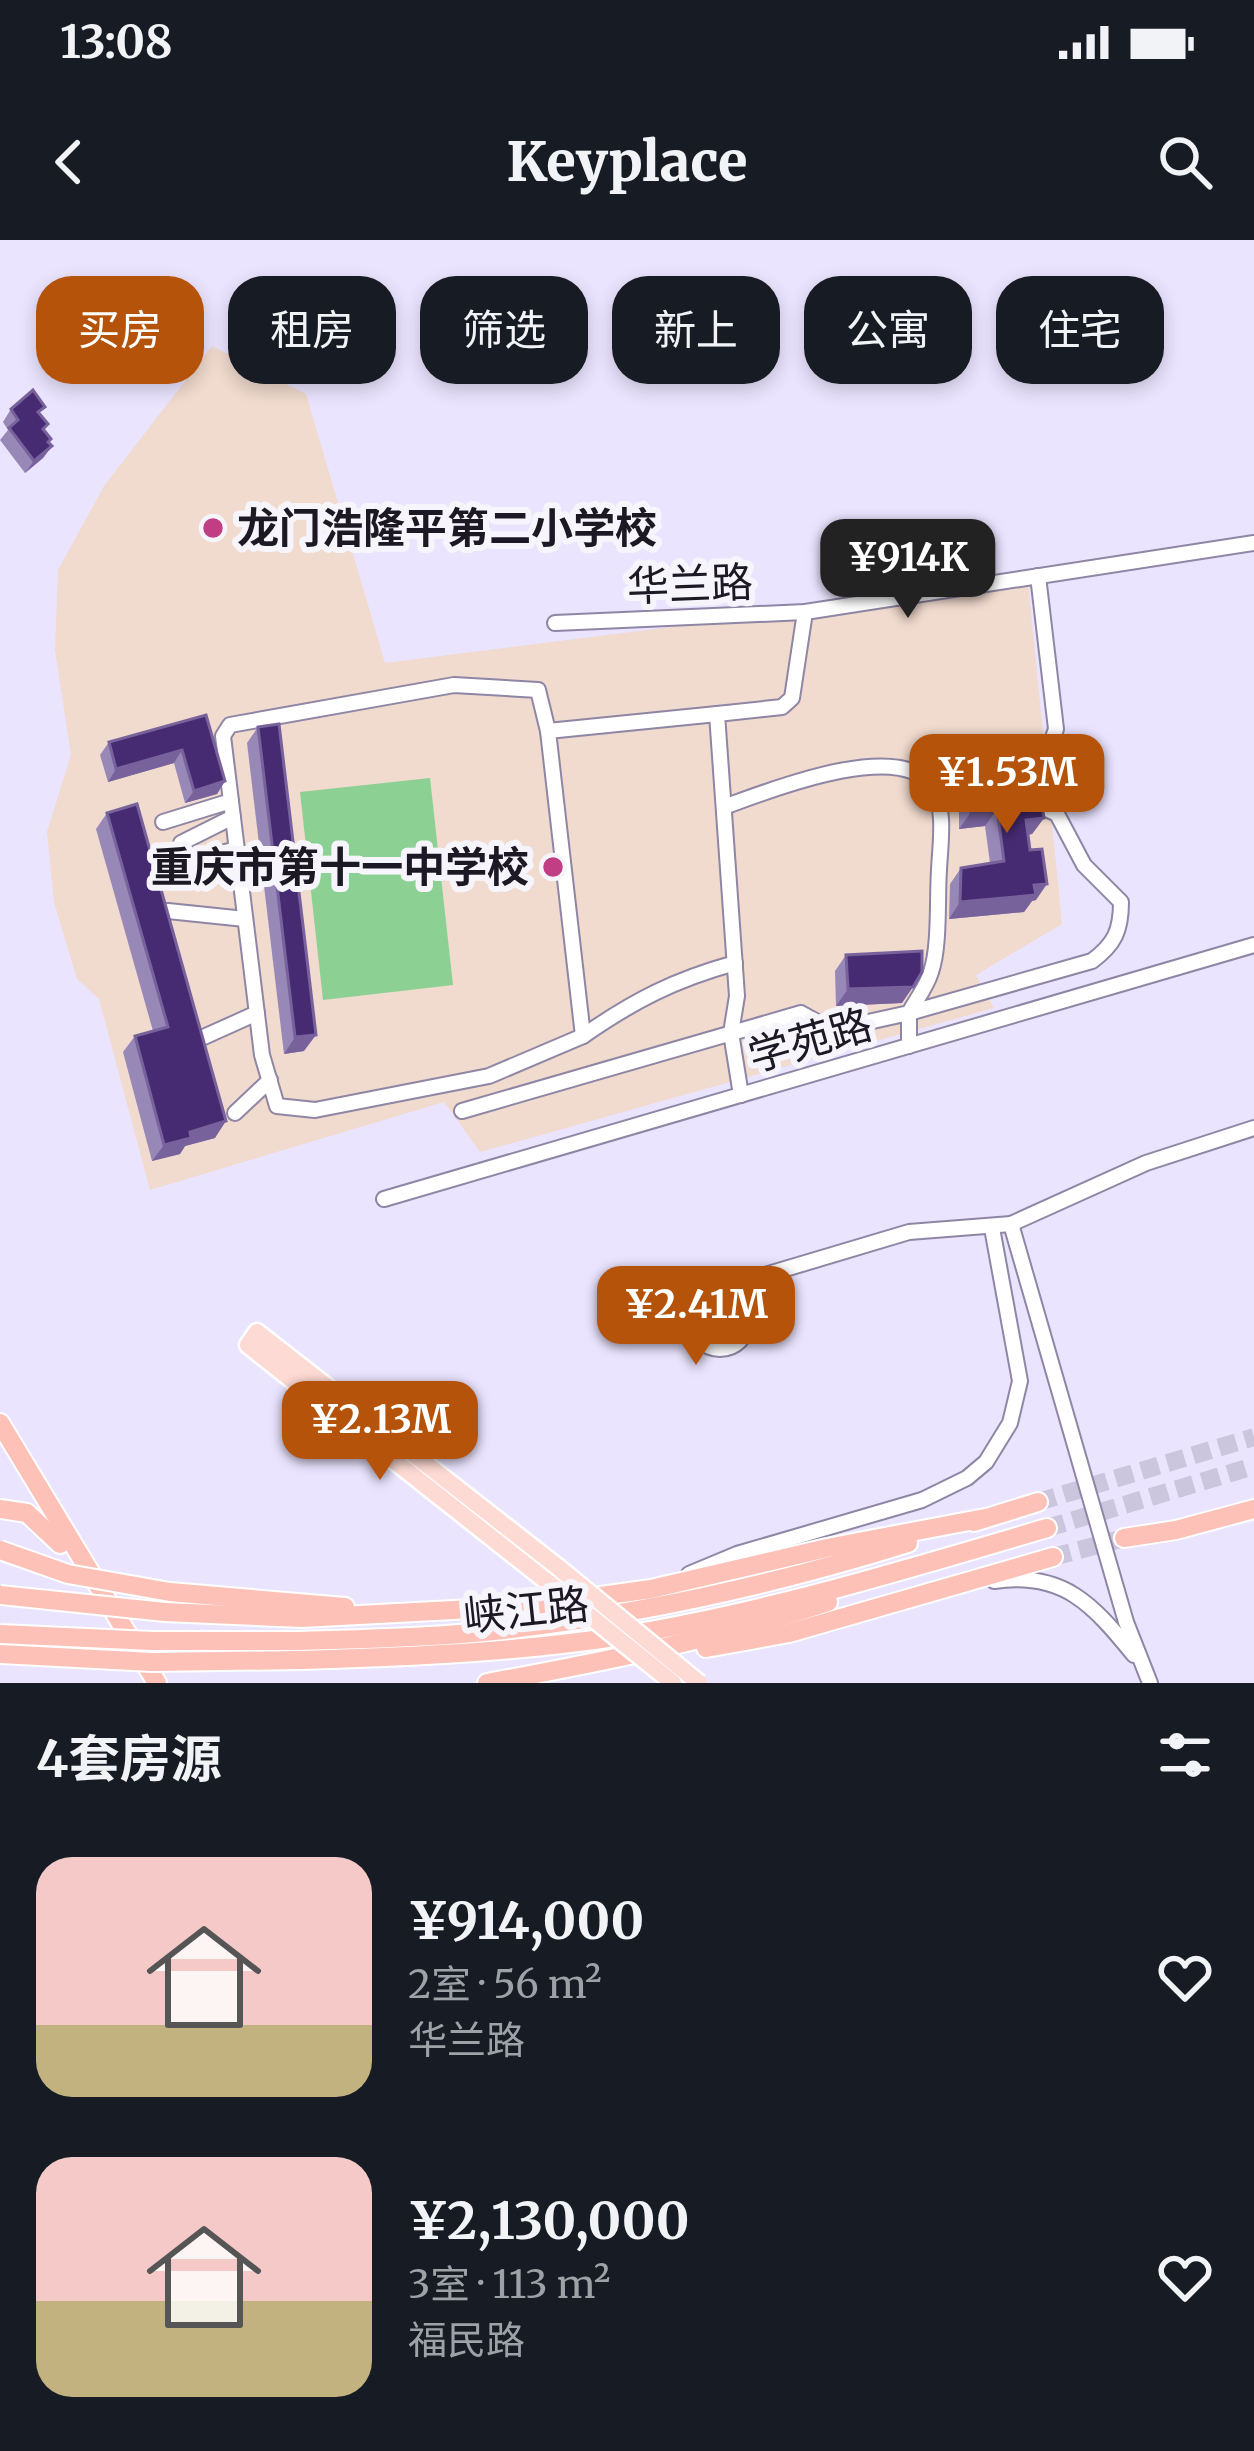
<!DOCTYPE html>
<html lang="zh">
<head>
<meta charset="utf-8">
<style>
	:root { --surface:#171b24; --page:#20242c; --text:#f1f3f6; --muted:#9ea1a6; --accent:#b45309 }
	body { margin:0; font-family:Merriweather,"Noto Sans SC",serif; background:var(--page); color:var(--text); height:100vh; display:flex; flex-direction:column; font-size:45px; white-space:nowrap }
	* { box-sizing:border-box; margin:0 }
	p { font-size:39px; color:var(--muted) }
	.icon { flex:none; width:66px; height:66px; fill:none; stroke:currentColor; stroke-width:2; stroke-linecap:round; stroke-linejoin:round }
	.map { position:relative; height:1443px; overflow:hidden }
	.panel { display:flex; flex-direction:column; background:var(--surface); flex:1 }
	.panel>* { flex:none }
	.hud { position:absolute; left:36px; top:36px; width:1182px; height:108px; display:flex; gap:24px }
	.price { position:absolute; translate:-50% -102px; padding:0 27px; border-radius:24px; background:var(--accent); color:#fff; font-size:39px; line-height:78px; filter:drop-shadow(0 3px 6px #0008) }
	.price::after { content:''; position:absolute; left:50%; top:72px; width:36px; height:27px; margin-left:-18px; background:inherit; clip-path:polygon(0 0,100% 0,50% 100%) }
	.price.on { background:#222; color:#fff }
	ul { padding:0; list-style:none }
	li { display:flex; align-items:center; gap:36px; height:300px; padding:0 36px }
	li span { display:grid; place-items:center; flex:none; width:336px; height:240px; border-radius:36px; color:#555 }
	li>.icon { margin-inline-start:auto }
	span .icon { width:144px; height:144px; fill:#fffc; stroke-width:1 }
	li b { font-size:51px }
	h2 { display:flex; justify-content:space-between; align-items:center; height:144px; padding:0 36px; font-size:51px }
	.tag { padding:0 42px; border-radius:36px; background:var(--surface); box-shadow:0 6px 18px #0003; font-size:42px; line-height:108px }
	.tag.on { background:var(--accent); color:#fff }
	.status { display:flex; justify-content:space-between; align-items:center; height:84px; padding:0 60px; background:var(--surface); direction:ltr }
	.status svg { height:33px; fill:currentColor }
	header { display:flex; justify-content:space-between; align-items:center; height:156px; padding:0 36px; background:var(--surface); font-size:54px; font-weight:800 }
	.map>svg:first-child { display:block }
</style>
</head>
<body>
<div class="status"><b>13:08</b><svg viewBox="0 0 49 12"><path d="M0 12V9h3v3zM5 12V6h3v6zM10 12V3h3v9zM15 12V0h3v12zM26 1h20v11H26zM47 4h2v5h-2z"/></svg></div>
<header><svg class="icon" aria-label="back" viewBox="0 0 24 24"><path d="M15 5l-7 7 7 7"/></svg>Keyplace<svg class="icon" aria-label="search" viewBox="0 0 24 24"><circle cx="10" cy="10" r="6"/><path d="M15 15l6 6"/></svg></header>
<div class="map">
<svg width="1254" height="1443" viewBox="0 0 1254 1443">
	<rect width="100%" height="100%" fill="#ebe4ff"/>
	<path fill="#f1dace" d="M212 106 306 154 385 423 1028 342 1062 684 976 735 994 768 480 912 444 862 150 950 99 759 77 739 54 662 47 592 71 515 55 410 58 330 104 246Z"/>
	<path fill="#8cd193" d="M430 538 453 745 323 760 300 552Z"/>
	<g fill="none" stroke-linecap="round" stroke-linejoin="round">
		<g stroke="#ccc5de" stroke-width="18" stroke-dasharray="18 9" stroke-linecap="butt">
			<path d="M1038 1262 1254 1197"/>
			<path d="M1047 1288 1254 1226"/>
			<path d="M1053 1317 1124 1298"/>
		</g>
		<defs>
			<g id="minor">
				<path d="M555 383 805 372 1254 303"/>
				<path d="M717 474 548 491 583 796C635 760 674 740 735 723"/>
				<path d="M548 491 538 450 454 445 230 485 223 496 262 815 277 866 315 870 489 836 583 796"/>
				<path d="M163 582 231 561"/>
				<path d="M181 603 233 577"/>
				<path d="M149 631 237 609"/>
				<path d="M168 671 245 679"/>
				<path d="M197 800 257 773"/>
				<path d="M909 806V773L1092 721C1115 704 1121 690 1121 662L1084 625 1057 574 1042 567 1034 552 1056 489 1038 336"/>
				<path d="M741 855 731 793 737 756 717 474 782 467 792 458 805 372"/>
				<path d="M462 871 801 773 824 786 841 788 909 773C916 760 927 746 931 732 940 706 937 659 939 630 940 606 946 569 933 548 902 497 768 551 724 567"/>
				<path d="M235 873 270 840"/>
				<path d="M384 959 1254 705"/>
				<path d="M1011 984 1126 1382 1150 1443"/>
				<circle cx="720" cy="1081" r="28"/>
				<path d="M733 1056 745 1041 909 992 1011 984 1146 923 1254 888"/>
				<path d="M689 1334 737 1314 922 1260 967 1238 986 1222 1010 1183 1020 1141 992 988"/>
				<path d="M994 1341C1064 1331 1093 1365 1134 1415"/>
			</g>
			<path id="major" d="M545 1340 248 1105 257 1092 559 1328"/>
			<g id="highway">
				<path d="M0 1183 157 1443"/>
				<path d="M0 1269 27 1273 60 1304"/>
				<path d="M974 1282 1038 1262"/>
				<path d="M1124 1298 1176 1290 1254 1269"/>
				<path d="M170 1352 345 1367"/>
				<path d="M165 1372 302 1378 529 1366 651 1349 827 1308 985 1278"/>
				<path d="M300 1401C361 1399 423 1398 484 1392 629 1377 770 1346 908 1303"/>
				<path d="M706 1408 789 1393 1053 1317"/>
				<path d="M302 1420C400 1417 497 1413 594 1400 748 1378 898 1332 1047 1288"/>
				<path d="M487 1443C602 1422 717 1399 828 1362"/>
			</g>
		</defs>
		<use href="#minor" stroke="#8e86a4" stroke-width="18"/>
		<use href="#major" stroke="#fff" stroke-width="21"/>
		<use href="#highway" stroke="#fff" stroke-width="22"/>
		<use href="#minor" stroke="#fff" stroke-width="14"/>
		<use href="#major" stroke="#fedad4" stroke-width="16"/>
		<use href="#highway" stroke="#fdc1b7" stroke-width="18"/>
		<defs>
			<g id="major-bridge">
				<path d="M559 1328 699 1443"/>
				<path d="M545 1340 673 1443"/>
			</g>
			<g id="highway-bridge">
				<path d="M0 1310 68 1334 170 1352"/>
				<path d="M0 1355 165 1372"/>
				<path d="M0 1394 152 1401H300"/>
				<path d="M0 1414 152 1422 302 1420"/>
			</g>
		</defs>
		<use href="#major-bridge" stroke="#fff" stroke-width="21" stroke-linecap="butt"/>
		<use href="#highway-bridge" stroke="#fff" stroke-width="22" stroke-linecap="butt"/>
		<use href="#major-bridge" stroke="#fedad4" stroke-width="16"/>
		<use href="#highway-bridge" stroke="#fdc1b7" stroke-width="18"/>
	</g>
	<g fill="#9888b8">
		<path d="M11 169 40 174 48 184 44 190 52 206 43 218 25 233 0 200 8 190 3 182Z"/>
		<path d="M206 475 225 541 217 554 185 563 174 523 108 542 100 515 109 502Z"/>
		<path d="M258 487 304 811 284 814 247 503Z"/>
		<path d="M970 539 1044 578 1032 594 1028 595 1036 660 1032 661 1024 672 949 679 950 644 961 628 990 623 985 586 959 589V556Z"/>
		<path d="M107 573 215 898 185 906 180 914 152 921 123 812 135 796 153 791 96 589Z"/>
		<path d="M846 715 902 763 836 766 835 731Z"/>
	</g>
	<g fill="#78629c">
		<path d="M52 206 43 218 25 233 34 221Z"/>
		<path d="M182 510 174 523 108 542 116 529Z"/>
		<path d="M225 541 217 554 185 563 194 551Z"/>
		<path d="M997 569 985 586 959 589 971 572Z"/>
		<path d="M1044 578 1032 594 1014 597 1026 580Z"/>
		<path d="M1047 644 1036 660 1032 661 1024 672 949 679 960 662 1034 645Z"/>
		<path d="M913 747 902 763 836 766 848 749Z"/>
		<path d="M316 795 304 811 284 814 295 797Z"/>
		<path d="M226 881 215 898 185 906 180 914 152 921 164 905 190 892Z"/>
	</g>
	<g fill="#462b72" stroke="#78629c" stroke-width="3">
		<path d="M33 150 45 167 38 172 48 184 43 189 51 199 48 202 52 206 34 221 9 188 18 180 11 169Z"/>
		<path d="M206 475 225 541 194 551 182 510 116 529 109 502Z"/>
		<path d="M279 484 316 795 295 797 258 487Z"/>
		<path d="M996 526 1009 533 1036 530 1044 578 1026 580 1030 610 1042 609 1047 644 1034 645 1036 655 960 662 961 628 1004 621 997 569 971 572 970 539 979 529Z"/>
		<path d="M137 564 226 881 190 892 191 898 164 905 135 796 168 787 107 573Z"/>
		<path d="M922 711V732L913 747 848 749 846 715Z"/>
	</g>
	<g fill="#c13e84" stroke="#f7f5fc" stroke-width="4.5">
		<circle cx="213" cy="288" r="12"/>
		<circle cx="553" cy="627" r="12"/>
	</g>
	<g text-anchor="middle" stroke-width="12" stroke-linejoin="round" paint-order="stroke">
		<g font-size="42" font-weight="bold" fill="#1c1824" stroke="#f7f5fc" text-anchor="start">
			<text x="237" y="303">龙门浩隆平第二小学校</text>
			<text x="529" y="642" text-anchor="end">重庆市第十一中学校</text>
		</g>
		<g font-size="42" fill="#1c1824" stroke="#f7f5fc">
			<text transform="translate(690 344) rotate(-2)" y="15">华兰路</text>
			<text transform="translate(810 800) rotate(-16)" y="15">学苑路</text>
			<text transform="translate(526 1370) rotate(-6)" y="15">峡江路</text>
		</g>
	</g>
</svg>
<b class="price on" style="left:908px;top:381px">¥914K</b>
<b class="price" style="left:1007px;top:596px">¥1.53M</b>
<b class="price" style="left:696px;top:1128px">¥2.41M</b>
<b class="price" style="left:380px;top:1243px">¥2.13M</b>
<div class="hud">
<a class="tag on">买房</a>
<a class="tag">租房</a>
<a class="tag">筛选</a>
<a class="tag">新上</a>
<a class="tag">公寓</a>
<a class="tag">住宅</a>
</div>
</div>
<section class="panel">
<h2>4套房源<svg class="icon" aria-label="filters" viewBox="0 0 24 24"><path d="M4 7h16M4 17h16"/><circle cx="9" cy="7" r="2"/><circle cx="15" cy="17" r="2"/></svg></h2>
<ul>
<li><span style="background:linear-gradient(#f6c9c9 70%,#c2b280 0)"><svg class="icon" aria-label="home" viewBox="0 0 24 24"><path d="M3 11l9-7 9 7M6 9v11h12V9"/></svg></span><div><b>¥914,000</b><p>2室 · 56 m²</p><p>华兰路</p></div><svg class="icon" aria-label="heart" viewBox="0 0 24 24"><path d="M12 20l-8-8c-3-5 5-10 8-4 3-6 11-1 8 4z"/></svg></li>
<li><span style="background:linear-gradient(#f6c9c9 60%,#c2b280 0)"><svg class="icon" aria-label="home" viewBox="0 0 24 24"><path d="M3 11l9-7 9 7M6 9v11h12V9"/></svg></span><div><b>¥2,130,000</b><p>3室 · 113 m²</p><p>福民路</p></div><svg class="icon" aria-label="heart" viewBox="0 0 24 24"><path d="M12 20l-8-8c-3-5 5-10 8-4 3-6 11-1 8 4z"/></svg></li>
</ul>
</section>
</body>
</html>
